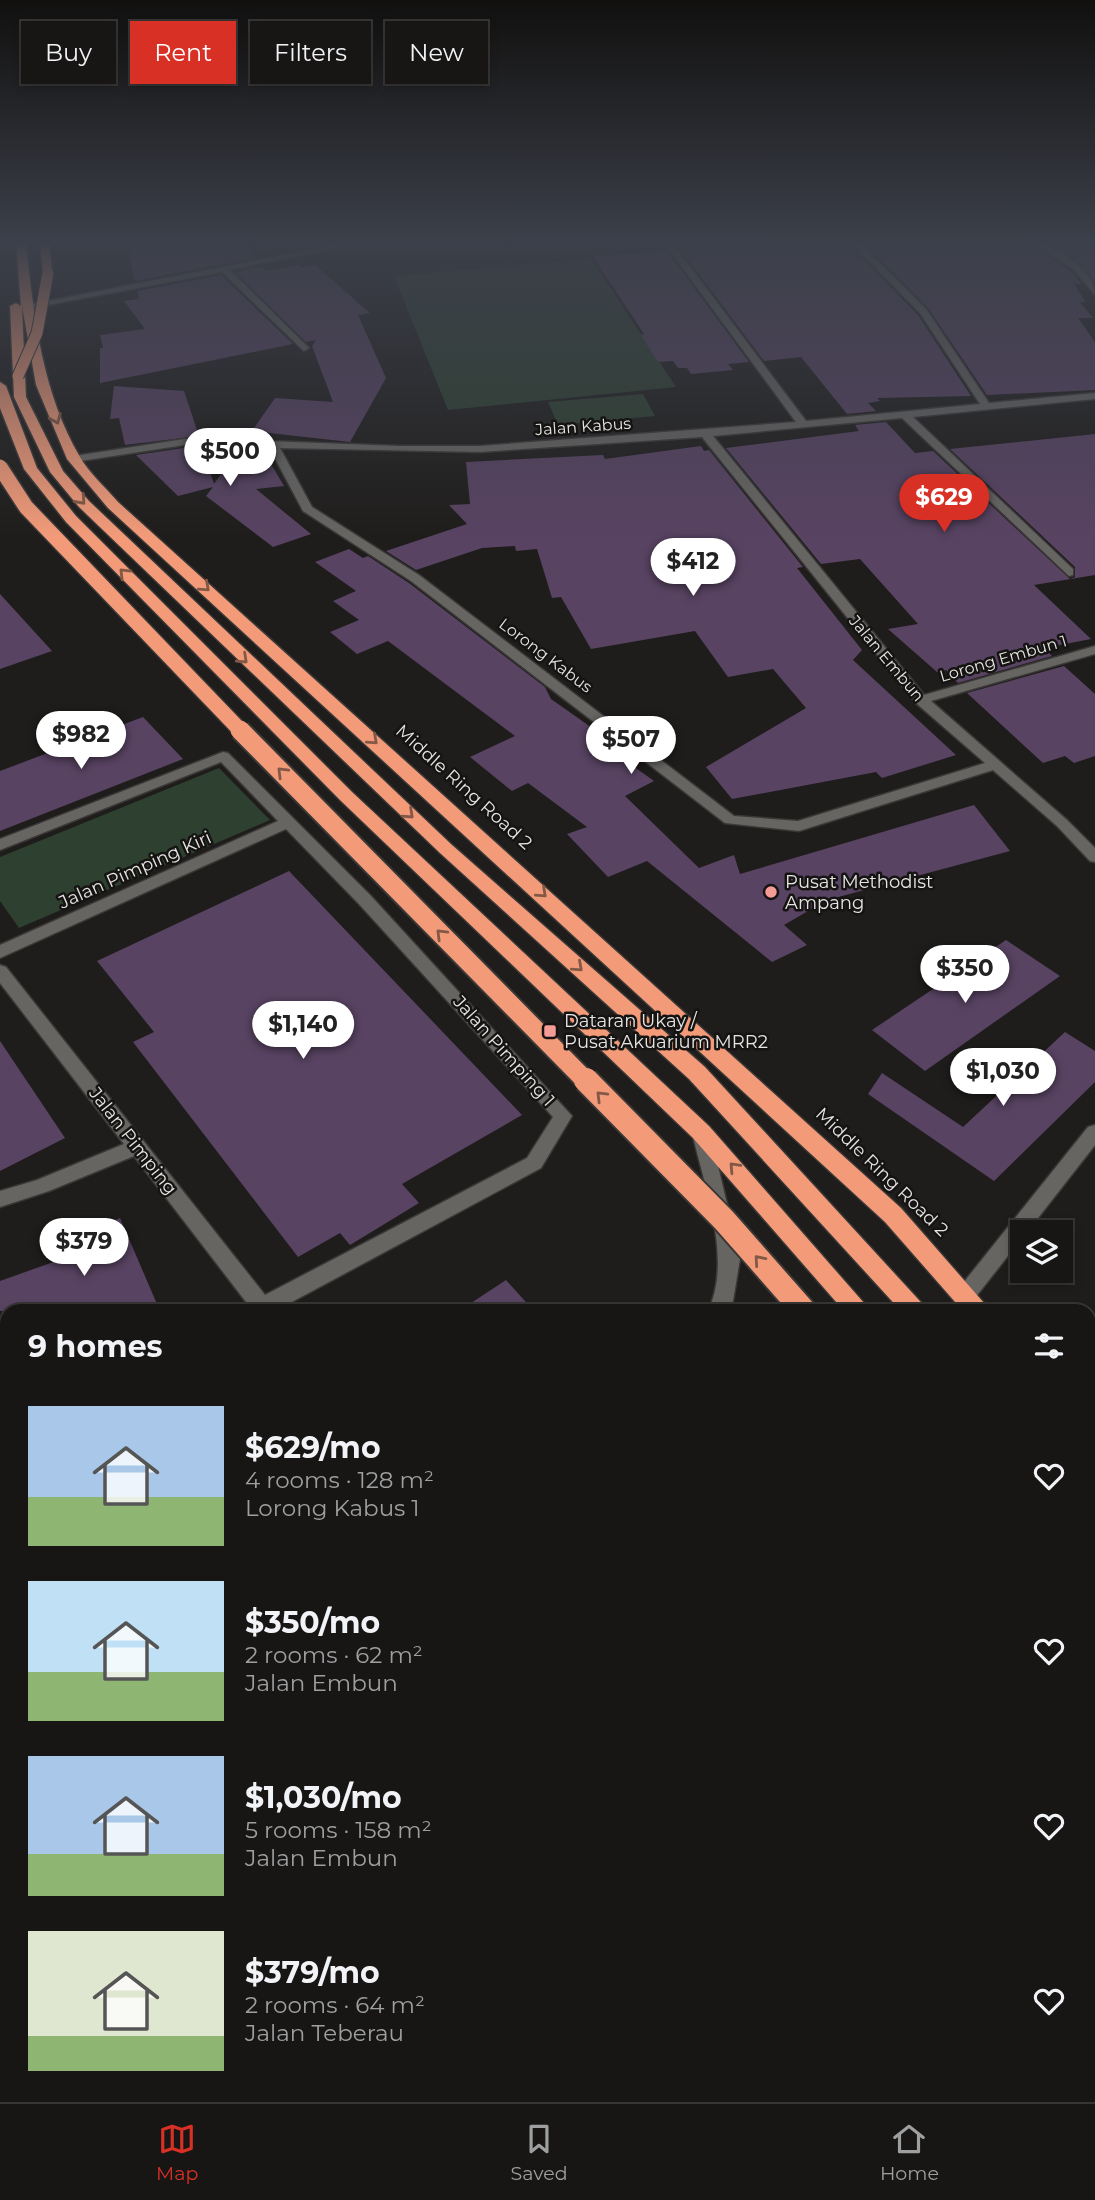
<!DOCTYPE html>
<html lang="en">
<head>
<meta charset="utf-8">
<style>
	:root { --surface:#171614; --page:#242322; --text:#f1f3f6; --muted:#9e9fa0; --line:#363534; --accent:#d93025 }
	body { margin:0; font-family:Montserrat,sans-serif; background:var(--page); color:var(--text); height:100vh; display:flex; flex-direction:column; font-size:26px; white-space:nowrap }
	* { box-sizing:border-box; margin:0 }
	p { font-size:23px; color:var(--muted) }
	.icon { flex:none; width:38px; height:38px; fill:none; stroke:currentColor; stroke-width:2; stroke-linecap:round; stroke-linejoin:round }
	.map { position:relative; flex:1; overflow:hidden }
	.details { position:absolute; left:0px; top:1304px; width:1096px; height:800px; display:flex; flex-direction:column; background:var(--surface); border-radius:21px 21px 0 0; box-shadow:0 4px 10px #0003,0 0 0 2px var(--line) }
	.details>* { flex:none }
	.guide { position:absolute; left:21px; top:21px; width:700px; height:63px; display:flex; gap:14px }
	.buttons { position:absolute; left:1010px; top:1220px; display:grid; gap:14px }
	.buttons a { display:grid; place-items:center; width:63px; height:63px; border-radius:0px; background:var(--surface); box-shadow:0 4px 10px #0003,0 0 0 2px var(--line); font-size:35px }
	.price { position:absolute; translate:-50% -60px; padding:0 16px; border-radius:24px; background:#fff; color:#222; font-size:23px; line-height:46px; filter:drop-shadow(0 2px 4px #0008) }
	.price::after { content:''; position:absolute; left:50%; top:42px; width:21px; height:16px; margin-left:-10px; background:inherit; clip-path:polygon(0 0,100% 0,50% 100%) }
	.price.on { background:var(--accent); color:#fff }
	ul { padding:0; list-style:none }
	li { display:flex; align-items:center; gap:21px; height:175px; padding:0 28px }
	li span { display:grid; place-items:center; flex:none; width:196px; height:140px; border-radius:0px; color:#555 }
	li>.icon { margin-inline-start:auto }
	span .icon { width:84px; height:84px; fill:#fffc; stroke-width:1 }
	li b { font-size:30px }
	h2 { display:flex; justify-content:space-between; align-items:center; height:84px; padding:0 28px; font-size:30px }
	.chip { padding:0 24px; border-radius:0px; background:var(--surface); box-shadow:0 4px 10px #0003,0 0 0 2px var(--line); font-size:24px; line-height:63px }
	.chip.on { background:var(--accent); color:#fff }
	.dock { display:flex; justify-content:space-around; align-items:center; height:98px; border-top:2px solid var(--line); background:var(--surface); font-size:19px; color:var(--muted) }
	.dock a { display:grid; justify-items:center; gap:4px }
	.dock .on { color:var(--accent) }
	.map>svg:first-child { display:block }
</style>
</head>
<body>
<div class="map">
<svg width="1095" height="2102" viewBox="0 0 1095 2102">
	<rect width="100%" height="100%" fill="#1f1d1b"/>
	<g fill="#2e402f">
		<path d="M591 259 676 387 448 410 394 276Z"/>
		<path d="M643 394 655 416 558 425 548 402Z"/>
		<path d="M219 768 270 820 19 928 0 901V857Z"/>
	</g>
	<g fill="#584362">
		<path d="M127 244H245L256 258 135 281Z"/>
		<path d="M693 244H849L918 315 971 396 877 398 880 401 868 403 876 411 847 414 801 357 764 361 681 250 698 248Z"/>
		<path d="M865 244H1031L1072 272 1082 284H1074L1086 302H1080L1093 318H1078L1095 342V390L987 395 928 308Z"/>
		<path d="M1047 244H1080V249L1095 247V283L1074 258Z"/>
		<path d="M667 251 749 362 728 364 733 370 691 374 687 368H678L673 361 658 362 641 335 644 334 593 256Z"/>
		<path d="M297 265 301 268 315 265 370 313 358 315 386 378 350 442 252 431 255 438H247L275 398 333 402 312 346 316 340 306 342 235 272 262 266 266 271Z"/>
		<path d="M221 275 293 344 100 383V348H103L100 335 145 329 124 301 139 299 137 291Z"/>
		<path d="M114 386 184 391 199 436 125 445 119 418 110 419Z"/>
		<path d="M886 422 915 453 933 451 1070 579 1075 577V567L950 449 1095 434V575L1034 585 1091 639 1044 648 1052 656 958 683 946 670 937 672 888 629 918 624 860 559 821 564 726 448 859 431 855 425Z"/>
		<path d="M701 446 704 451 709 450 803 567 797 568 862 650 853 660 956 755 882 778 876 772 732 799 706 767 806 708 773 669 728 677 695 631 591 649 561 597 552 598 537 549 516 551 515 546 482 548 416 570 386 551 467 524 449 505 470 504 466 462 603 455 605 459Z"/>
		<path d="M191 447H202L214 484 239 448 262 449 284 486 256 489 311 534 273 547 206 496 213 487 178 496 136 455Z"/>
		<path d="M349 549 363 558 368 556 409 583 545 687 551 699 612 742 605 746 654 781 625 796 699 868 734 855 740 874 974 805 1010 851 827 900 784 925 807 945 772 962 647 861 608 877 567 834 587 827 528 783 512 791 470 757 515 736 388 641 357 654 330 632 359 620 333 601 356 591 315 562Z"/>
		<path d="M0 594 52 651 0 669Z"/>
		<path d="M1064 666 1095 694V756L1074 763 1065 756 1043 763 967 693Z"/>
		<path d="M143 717 183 759 0 831V771Z"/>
		<path d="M289 871 522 1115 402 1184 419 1203 350 1245 340 1233 298 1257 133 1042 154 1032 97 961Z"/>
		<path d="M1006 940 1060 976 925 1071 872 1030Z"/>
		<path d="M1065 1032 1095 1051V1082L994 1181 868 1094 882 1073 963 1127Z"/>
		<path d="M0 1041 65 1138 0 1171Z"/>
		<path d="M120 1218 160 1311H0V1281L59 1260 54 1246Z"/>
		<path d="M506 1280 534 1311H459Z"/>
	</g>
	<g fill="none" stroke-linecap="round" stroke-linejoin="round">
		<defs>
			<g id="street">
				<path d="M340 244H357L230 270 307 346 309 348 304 351 222 272 27 309 22 306Z"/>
				<path d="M665 244H673L806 421 980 404 920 313 852 244H861L926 309 989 403 1095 393V399L913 417 1073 569V575L1069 576 902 418 713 436 924 695 1095 646V654L931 701 1067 820 1095 848V862L1090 861 1057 826 993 770 799 831 725 823 411 581 303 511 269 447 191 444 74 462 69 459 74 456 191 438 399 446H480L796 422ZM702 437 916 703 985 763 798 821 734 816 419 575 312 507 280 448 480 452Z"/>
				<path d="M1033 244C1056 244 1095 270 1095 295L1074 270Z"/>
				<path d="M223 752 228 753 371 896 572 1116 541 1168 275 1311H253L134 1156 49 1191 0 1207V1191L37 1180 124 1144 0 983V965L6 967 265 1295 527 1158 553 1117 359 904 286 829 0 958V945L278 821 221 762 0 850V839Z"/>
				<path d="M701 1125 708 1127 710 1132 740 1259 733 1301 728 1311H708C733 1259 704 1186 692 1132L694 1127Z"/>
				<path d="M1095 1125V1145L1027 1232H1022V1238L974 1299 967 1302 960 1299 957 1293 960 1287 1088 1127Z"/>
				<path d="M7 1807V1836L0 1839V1810Z"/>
				<path d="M444 2096H473L474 2102H444Z"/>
				<path d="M981 2096H1010L1012 2102H982Z"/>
			</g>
			<g id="highway">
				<path d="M16 244H26C34 317 42 392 80 457 89 473 106 488 118 502L901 1208 991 1311H963L885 1222 108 508 67 459 36 385 22 306 26 397 63 471 89 501 452 845 705 1067 929 1311H901L689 1079 440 853 79 507 50 472 14 397 10 306 16 303 21 306Z"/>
				<path d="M40 244H50L52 275 43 273Z"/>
				<path d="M0 382 6 386 37 468 76 516 352 792 709 1126 871 1311H844L693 1138 340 800 66 522 24 469 0 408Z"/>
				<path d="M1088 1447 1095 1449V1480L1088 1478Z"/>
				<path d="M1088 1522 1095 1524V1559L1088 1557Z"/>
				<path d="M1088 1612 1095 1615V1650L1088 1648Z"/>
				<path d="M1088 1764 1095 1767V1808L1088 1806Z"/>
			</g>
		</defs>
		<use href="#street" stroke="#3a3837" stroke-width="3"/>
		<use href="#highway" stroke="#3a3837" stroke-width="3"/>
		<use href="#street" fill="#676562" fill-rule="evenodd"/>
		<use href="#highway" fill="#f39b79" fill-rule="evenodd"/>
		<defs>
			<path id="highway-bridge-far3" d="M18 376 37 333 48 273"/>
			<path id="highway-bridge-far2" d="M0 467 26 507 242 732"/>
			<path id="highway-bridge-far1" d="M240 730 587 1082"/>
			<path id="highway-bridge" d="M586 1080 724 1220 804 1311"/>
		</defs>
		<use href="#highway-bridge-far3" stroke="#3a3837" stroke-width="13" stroke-linecap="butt"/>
		<use href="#highway-bridge-far2" stroke="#3a3837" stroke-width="18" stroke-linecap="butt"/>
		<use href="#highway-bridge-far1" stroke="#3a3837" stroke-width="23" stroke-linecap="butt"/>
		<use href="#highway-bridge" stroke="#3a3837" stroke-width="28" stroke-linecap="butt"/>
		<use href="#highway-bridge-far3" stroke="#f39b79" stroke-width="11"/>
		<use href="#highway-bridge-far2" stroke="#f39b79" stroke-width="15"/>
		<use href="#highway-bridge-far1" stroke="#f39b79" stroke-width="19"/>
		<use href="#highway-bridge" stroke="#f39b79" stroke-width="24"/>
	</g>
	<defs><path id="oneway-chevron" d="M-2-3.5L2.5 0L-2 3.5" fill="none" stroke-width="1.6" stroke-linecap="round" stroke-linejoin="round" transform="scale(1.75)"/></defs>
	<g stroke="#845846">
		<use href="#oneway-chevron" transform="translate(56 419) rotate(67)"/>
		<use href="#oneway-chevron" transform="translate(81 500) rotate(48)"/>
		<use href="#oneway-chevron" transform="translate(124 573) rotate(-135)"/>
		<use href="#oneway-chevron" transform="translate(205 587) rotate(42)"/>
		<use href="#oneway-chevron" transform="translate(243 659) rotate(43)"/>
		<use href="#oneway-chevron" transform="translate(373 740) rotate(42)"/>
		<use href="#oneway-chevron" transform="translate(282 772) rotate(-135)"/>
		<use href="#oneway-chevron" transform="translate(409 814) rotate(43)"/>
		<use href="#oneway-chevron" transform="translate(542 893) rotate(42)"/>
		<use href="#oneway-chevron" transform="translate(441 934) rotate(-135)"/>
		<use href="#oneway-chevron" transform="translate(578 967) rotate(42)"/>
		<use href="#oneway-chevron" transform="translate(601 1096) rotate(-135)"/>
		<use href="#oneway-chevron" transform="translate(734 1167) rotate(-133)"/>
		<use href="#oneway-chevron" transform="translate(759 1260) rotate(-131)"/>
	</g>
	<linearGradient id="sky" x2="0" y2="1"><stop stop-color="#11100f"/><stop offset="0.45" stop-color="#3c404a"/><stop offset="1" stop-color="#3c404a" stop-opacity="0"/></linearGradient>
	<rect width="1095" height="538" fill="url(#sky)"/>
	<g fill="#f59c96" stroke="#151412" stroke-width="2.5">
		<circle cx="771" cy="892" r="7"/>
		<rect x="543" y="1024" width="14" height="14" rx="3.5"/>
	</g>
	<g text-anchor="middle" stroke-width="5" stroke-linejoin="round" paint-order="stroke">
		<g font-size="16" fill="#e6e5e4" stroke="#151412">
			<text transform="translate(583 426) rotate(-4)" y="6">Jalan Kabus</text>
			<text transform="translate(546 655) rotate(37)" y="6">Lorong Kabus</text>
			<text transform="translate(887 658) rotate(50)" y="6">Jalan Embun</text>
			<text transform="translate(1003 658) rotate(-16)" y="6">Lorong Embun 1</text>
		</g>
		<g font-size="18" fill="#e6e5e4" stroke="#151412">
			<text transform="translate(464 787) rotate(42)" y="6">Middle Ring Road 2</text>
			<text transform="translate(135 870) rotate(-24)" y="6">Jalan Pimping Kiri</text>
			<text transform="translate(504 1051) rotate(48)" y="6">Jalan Pimping 1</text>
			<text transform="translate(133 1141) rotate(52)" y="6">Jalan Pimping</text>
			<text transform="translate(882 1172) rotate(44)" y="6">Middle Ring Road 2</text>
		</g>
		<g font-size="18" fill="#e6e5e4" stroke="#151412" text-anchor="start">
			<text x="785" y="888">Pusat Methodist<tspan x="785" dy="21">Ampang</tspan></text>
			<text x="564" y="1027">Dataran Ukay /<tspan x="564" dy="21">Pusat Akuarium MRR2</tspan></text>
		</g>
	</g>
</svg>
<div class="buttons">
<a><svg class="icon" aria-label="layers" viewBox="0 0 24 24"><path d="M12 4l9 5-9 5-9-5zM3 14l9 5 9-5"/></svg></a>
</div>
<b class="price" style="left:230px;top:488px">$500</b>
<b class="price on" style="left:944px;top:534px">$629</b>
<b class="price" style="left:693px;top:598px">$412</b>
<b class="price" style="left:81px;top:771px">$982</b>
<b class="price" style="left:631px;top:776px">$507</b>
<b class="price" style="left:965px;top:1005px">$350</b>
<b class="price" style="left:303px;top:1061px">$1,140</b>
<b class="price" style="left:1003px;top:1108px">$1,030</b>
<b class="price" style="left:84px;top:1278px">$379</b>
<div class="guide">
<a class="chip">Buy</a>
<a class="chip on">Rent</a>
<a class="chip">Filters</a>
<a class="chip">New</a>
</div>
<section class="details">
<h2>9 homes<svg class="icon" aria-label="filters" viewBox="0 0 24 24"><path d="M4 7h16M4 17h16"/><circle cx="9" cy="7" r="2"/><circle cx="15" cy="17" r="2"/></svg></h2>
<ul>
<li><span style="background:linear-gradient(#a9c7e8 65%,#8fb573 0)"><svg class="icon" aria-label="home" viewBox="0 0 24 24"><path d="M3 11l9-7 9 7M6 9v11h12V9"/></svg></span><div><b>$629/mo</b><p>4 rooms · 128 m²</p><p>Lorong Kabus 1</p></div><svg class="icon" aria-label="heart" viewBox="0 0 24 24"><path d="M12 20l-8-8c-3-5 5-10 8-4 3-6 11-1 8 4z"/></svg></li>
<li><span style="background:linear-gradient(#bfe0f5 65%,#8fb573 0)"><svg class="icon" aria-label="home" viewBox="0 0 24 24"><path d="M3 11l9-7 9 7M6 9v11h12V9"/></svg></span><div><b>$350/mo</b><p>2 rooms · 62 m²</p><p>Jalan Embun</p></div><svg class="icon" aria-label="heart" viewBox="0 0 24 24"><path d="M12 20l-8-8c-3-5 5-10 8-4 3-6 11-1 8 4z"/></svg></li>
<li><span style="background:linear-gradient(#a9c7e8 70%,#8fb573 0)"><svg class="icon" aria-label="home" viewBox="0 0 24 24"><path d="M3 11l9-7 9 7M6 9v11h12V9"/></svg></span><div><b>$1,030/mo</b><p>5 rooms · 158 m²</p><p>Jalan Embun</p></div><svg class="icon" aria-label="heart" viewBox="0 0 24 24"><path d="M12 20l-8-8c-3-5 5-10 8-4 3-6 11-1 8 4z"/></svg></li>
<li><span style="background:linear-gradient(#dfe7d0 75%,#8fb573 0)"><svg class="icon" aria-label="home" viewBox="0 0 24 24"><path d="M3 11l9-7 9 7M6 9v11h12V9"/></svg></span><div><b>$379/mo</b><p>2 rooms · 64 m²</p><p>Jalan Teberau</p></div><svg class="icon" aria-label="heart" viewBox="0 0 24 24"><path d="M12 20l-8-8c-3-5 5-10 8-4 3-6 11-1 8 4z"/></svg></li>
</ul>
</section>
</div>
<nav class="dock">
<a class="on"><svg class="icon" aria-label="map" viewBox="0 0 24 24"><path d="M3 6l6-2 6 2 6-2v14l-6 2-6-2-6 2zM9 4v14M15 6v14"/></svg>Map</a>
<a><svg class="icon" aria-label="saved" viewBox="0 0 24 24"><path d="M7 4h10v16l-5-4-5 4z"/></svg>Saved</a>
<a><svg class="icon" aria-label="home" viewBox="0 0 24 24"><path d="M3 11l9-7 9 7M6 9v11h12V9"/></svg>Home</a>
</nav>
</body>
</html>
